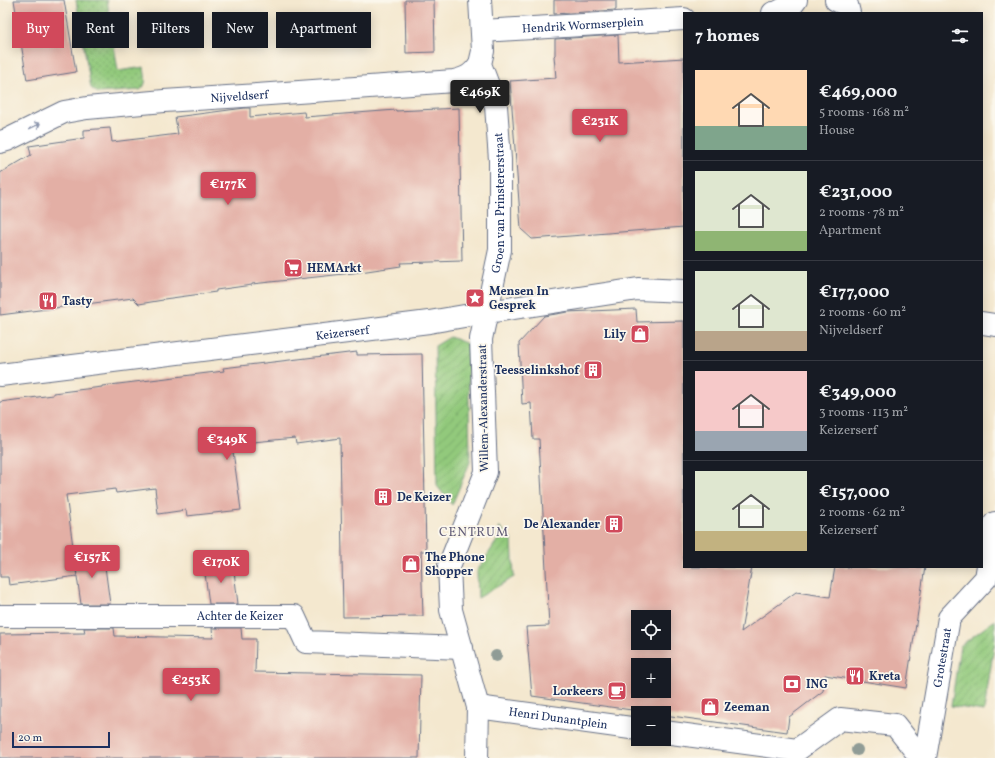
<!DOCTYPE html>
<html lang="en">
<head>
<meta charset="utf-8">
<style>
	:root { --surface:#171b24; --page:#242831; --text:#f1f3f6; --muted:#9ea1a6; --line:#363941; --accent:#d1495b }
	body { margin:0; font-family:Vollkorn,serif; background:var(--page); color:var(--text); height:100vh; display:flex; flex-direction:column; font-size:15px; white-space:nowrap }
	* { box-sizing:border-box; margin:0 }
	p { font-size:13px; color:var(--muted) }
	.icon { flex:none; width:22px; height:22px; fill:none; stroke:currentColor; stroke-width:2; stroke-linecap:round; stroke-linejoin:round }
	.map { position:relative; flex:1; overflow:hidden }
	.details { position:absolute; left:683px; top:12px; width:300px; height:556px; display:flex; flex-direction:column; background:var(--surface); border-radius:0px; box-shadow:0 2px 10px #0003 }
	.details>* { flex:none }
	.hud { position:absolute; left:12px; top:12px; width:380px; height:36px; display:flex; gap:8px }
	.fabs { position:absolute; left:631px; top:610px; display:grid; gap:8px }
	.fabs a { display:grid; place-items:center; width:40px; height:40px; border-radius:0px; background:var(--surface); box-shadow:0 2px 10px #0003; font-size:20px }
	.scale { position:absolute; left:12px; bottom:10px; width:98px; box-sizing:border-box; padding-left:4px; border:2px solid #1b2f5e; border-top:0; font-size:11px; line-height:14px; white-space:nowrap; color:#1b2f5e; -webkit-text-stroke:3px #fbf7ec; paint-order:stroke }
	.price { position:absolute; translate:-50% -34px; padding:0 9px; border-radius:4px; background:var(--accent); color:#fff; font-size:13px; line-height:26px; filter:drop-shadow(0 1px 2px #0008) }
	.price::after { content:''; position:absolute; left:50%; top:24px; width:12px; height:9px; margin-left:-6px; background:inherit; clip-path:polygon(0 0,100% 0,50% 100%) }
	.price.selected { background:#222; color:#fff }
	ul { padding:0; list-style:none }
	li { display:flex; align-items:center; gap:12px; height:100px; padding:0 12px }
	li+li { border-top:1px solid var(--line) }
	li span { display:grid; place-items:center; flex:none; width:112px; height:80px; border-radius:0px; color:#555 }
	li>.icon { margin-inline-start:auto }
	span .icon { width:48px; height:48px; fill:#fffc; stroke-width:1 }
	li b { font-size:17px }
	h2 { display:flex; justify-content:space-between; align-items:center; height:48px; padding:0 12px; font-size:17px }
	.chip { padding:0 14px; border-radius:0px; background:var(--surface); box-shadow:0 2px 10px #0003; font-size:14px; line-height:36px }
	.chip.selected { background:var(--accent); color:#fff }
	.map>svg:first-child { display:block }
</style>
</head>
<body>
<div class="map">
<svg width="995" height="758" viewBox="0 0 995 758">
	<defs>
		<pattern id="grass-dots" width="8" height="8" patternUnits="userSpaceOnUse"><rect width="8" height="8" fill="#92c97c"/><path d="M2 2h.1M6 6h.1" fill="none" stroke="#76a469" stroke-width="1.8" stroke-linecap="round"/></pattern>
		<pattern id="garden-furrows" width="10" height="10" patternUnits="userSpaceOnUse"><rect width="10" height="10" fill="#92c97c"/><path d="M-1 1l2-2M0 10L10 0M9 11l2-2" fill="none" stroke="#76a469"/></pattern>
	</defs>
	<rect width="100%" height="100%" fill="#fbf7ec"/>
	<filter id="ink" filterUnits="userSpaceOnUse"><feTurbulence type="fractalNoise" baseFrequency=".025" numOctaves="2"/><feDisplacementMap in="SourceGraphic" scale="8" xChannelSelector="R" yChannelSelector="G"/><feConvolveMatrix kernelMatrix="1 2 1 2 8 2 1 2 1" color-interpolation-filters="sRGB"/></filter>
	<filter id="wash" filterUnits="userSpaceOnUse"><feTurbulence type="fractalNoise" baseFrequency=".012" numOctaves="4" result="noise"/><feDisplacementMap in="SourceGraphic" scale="16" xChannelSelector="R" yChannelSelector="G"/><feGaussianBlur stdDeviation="0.9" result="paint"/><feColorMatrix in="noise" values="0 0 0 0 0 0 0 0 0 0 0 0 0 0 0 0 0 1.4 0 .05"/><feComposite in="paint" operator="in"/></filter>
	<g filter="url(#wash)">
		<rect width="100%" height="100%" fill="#f4e8cf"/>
		<path fill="url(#grass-dots)" stroke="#567c6d" d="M76 0H107L118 71 144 67C145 76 148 85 140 90L98 93 91 88Z"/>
		<g fill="url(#garden-furrows)" stroke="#567c6d">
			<path d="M450 337 468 344 470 462 452 505 437 486 435 346Z"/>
			<path d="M499 526 512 540 514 577 478 598 477 571 500 536Z"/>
			<path d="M995 620V640L984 711 951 706 960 646Z"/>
		</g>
		<g id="blocks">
			<g fill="#e3afa5" fill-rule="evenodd">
				<path d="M14 0H64L76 72 27 80Z"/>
				<path d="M405 0H434L435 52 406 53Z"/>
				<path d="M554 0H616V10L554 14Z"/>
				<path d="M618 35 619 62 684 58V227L532 239 521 229 510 81 556 78 554 56 555 55V39Z"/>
				<path d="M245 108H250V117L304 112 305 117 396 110V111L459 108 462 261 400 263 401 266 353 273 252 284V285L216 290V292L164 299 163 300 139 304 133 298 0 315V173L31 155 29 146 84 138V130L110 128 112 142 178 134 175 117Z"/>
				<path d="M636 309 637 322 684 321V567H752L741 632 796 592 830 597 835 567H925L906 688 825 675 823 691 789 717 787 732 664 715V713H653L532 696 526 627 549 626 539 439H533L531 403 522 404 519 343 544 316 568 312ZM638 617H664V643H638ZM638 665H664V691H638Z"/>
				<path d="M357 352V355L422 354 426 551H421L423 616 343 617 340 438 296 444 295 438 232 444 241 510 187 516 186 510 158 514 155 488 116 493 115 489 66 495 77 576 9 585 8 577H0V402L53 395V393L102 387V386L224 371 223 368Z"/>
				<path d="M103 552 110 604H81L74 556Z"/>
				<path d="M233 563 238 604H209L204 566Z"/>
				<path d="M84 628H114L115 636 213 638 212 628H241L242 639H256L255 672 421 675 419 758H0V634L85 633Z"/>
			</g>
		</g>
	</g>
	<g filter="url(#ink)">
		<use href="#blocks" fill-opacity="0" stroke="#677086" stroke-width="1"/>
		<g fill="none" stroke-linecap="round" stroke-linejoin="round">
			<defs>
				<g id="minor">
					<path d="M836 0 847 5 849 13"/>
					<path d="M773 13H776L793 4 796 0"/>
					<path id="s1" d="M482 31 684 19"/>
					<path id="s2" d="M0 142 7 140 64 112 87 108 164 101 243 96 454 81C467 78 472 75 480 64"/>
					<path d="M982 323 995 325"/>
					<path id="s3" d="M0 375 429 322 488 312 638 289 684 291"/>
					<path id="s4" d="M0 616H294L306 642 462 648"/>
					<path id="s5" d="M478 707 638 729"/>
					<path d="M664 732 797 750 840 719 895 725 921 758"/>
					<path id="s6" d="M477 758 478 707 451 610 449 566 486 472 481 339 500 250V160L496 106 480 64 483 51 480 0"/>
					<path id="s7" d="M925 758 949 618 986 578 995 523"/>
				</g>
			</defs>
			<use href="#minor" stroke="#677086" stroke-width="24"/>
			<use href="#minor" stroke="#fff" stroke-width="22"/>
		</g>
		<g fill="#909c96">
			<circle cx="496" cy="656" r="6"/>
			<circle cx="857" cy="750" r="6"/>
		</g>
		<defs><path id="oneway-shaft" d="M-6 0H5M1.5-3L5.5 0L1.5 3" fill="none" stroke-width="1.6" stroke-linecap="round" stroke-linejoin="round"/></defs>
		<use stroke="#8d97ae" href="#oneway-shaft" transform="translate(35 126) rotate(-26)"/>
	</g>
	<defs>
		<symbol id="supermarket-square" viewBox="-11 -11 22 22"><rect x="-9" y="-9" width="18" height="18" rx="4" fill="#d1495b" stroke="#fbf7ec"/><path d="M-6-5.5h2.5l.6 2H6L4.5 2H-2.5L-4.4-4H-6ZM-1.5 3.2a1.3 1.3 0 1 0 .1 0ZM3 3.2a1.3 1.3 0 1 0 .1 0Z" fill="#fff"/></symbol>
		<symbol id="sight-square" viewBox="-11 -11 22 22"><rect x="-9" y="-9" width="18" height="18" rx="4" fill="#d1495b" stroke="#fbf7ec"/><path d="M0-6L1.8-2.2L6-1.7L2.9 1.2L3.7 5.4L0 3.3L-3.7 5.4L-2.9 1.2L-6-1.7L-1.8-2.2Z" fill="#fff"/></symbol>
		<symbol id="restaurant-square" viewBox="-11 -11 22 22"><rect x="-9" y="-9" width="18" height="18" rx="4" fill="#d1495b" stroke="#fbf7ec"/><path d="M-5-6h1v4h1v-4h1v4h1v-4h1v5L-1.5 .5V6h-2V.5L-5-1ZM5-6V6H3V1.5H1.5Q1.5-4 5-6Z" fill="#fff"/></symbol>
		<symbol id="shop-square" viewBox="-11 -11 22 22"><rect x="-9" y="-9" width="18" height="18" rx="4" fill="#d1495b" stroke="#fbf7ec"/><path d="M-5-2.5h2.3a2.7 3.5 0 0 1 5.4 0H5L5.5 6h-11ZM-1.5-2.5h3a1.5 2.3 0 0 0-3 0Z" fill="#fff"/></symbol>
		<symbol id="building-square" viewBox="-11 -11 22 22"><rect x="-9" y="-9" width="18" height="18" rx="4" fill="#d1495b" stroke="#fbf7ec"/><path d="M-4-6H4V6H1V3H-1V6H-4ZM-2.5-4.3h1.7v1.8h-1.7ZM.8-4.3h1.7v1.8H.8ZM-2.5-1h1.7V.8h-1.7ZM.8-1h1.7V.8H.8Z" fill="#fff"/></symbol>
		<symbol id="bank-square" viewBox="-11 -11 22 22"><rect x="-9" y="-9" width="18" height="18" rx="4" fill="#d1495b" stroke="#fbf7ec"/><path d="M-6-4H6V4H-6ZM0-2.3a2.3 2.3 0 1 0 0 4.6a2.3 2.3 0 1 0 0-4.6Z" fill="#fff"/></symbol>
		<symbol id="cafe-square" viewBox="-11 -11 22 22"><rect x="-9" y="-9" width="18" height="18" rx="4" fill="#d1495b" stroke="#fbf7ec"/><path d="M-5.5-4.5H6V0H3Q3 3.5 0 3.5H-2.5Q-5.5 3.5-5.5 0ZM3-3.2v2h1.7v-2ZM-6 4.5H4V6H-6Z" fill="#fff"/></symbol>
	</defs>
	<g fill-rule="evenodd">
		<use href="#supermarket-square" x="282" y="257" width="22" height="22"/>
		<use href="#sight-square" x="464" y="287" width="22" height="22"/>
		<use href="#restaurant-square" x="37" y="290" width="22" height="22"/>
		<use href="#shop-square" x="629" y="323" width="22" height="22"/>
		<use href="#building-square" x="582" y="359" width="22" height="22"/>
		<use href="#building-square" x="372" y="486" width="22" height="22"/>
		<use href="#building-square" x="603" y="513" width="22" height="22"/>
		<use href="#shop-square" x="400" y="553" width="22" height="22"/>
		<use href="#restaurant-square" x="844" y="665" width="22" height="22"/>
		<use href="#bank-square" x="781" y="673" width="22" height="22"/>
		<use href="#cafe-square" x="606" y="680" width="22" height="22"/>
		<use href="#shop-square" x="699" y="696" width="22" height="22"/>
	</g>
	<g text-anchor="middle" stroke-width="3.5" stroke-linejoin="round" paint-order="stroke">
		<g font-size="12" fill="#1b2f5e" stroke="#fbf7ec">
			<text dy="4" stroke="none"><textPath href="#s1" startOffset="101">Hendrik Wormserplein</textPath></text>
			<text dy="4" stroke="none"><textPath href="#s2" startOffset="247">Nijveldserf</textPath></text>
			<text dy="4" stroke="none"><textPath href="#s6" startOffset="568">Groen van Prinstererstraat</textPath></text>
			<text dy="4" stroke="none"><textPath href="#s3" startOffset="345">Keizerserf</textPath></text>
			<text transform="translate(483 408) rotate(-91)" y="4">Willem-Alexanderstraat</text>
			<text dy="4" stroke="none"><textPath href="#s4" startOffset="240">Achter de Keizer</textPath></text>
			<text dy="4" stroke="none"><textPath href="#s7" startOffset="102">Grotestraat</textPath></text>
			<text dy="4" stroke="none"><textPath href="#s5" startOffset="81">Henri Dunantplein</textPath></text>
		</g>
		<g font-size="12" font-weight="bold" fill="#1b2f5e" stroke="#fbf7ec" text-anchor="start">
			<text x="307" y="272">HEMArkt</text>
			<text x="489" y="295">Mensen In<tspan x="489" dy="14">Gesprek</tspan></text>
			<text x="62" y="305">Tasty</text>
			<text x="626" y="338" text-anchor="end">Lily</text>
			<text x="579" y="374" text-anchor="end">Teesselinkshof</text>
			<text x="397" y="501">De Keizer</text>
			<text x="600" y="528" text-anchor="end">De Alexander</text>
			<text x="425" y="561">The Phone<tspan x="425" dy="14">Shopper</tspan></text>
			<text x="869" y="680">Kreta</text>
			<text x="806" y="688">ING</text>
			<text x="603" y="695" text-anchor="end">Lorkeers</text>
			<text x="724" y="711">Zeeman</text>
		</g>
		<g font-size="13" letter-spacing="1" fill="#615c77" stroke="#fbf7ec">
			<text x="474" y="536">CENTRUM</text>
		</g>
	</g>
</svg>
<div class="fabs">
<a><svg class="icon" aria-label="locate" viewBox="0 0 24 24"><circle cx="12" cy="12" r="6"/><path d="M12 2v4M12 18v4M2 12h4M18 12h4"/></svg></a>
<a>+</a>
<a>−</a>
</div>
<div class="scale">20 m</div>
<b class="price selected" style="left:480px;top:114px">€469K</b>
<b class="price" style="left:600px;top:143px">€231K</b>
<b class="price" style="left:228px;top:206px">€177K</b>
<b class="price" style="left:227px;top:461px">€349K</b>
<b class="price" style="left:92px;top:579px">€157K</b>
<b class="price" style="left:221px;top:584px">€170K</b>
<b class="price" style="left:191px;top:702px">€253K</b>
<div class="hud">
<a class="chip selected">Buy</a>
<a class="chip">Rent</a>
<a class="chip">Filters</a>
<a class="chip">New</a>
<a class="chip">Apartment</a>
</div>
<section class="details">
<h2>7 homes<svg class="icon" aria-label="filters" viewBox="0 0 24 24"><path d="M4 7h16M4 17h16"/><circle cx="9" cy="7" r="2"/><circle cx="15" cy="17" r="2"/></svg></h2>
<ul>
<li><span style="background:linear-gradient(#ffd9b3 70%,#7fa58c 0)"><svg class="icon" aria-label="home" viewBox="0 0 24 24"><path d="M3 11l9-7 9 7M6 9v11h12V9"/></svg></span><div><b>€469,000</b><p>5 rooms · 168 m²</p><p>House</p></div></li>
<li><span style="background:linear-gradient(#dfe7d0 75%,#8fb573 0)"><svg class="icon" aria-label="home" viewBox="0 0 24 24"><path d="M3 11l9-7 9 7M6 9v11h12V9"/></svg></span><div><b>€231,000</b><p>2 rooms · 78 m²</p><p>Apartment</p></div></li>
<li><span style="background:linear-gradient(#dfe7d0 75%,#b9a48a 0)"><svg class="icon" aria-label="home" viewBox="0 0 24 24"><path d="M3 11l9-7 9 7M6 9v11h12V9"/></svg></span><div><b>€177,000</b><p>2 rooms · 60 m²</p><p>Nijveldserf</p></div></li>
<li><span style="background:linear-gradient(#f6c9c9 75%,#9aa5b1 0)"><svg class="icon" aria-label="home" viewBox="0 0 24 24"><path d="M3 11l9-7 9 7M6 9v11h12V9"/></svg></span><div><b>€349,000</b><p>3 rooms · 113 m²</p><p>Keizerserf</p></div></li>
<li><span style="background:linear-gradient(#dfe7d0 75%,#c2b280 0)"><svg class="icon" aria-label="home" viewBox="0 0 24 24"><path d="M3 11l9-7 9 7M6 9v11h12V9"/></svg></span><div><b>€157,000</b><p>2 rooms · 62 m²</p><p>Keizerserf</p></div></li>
</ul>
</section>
</div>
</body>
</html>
